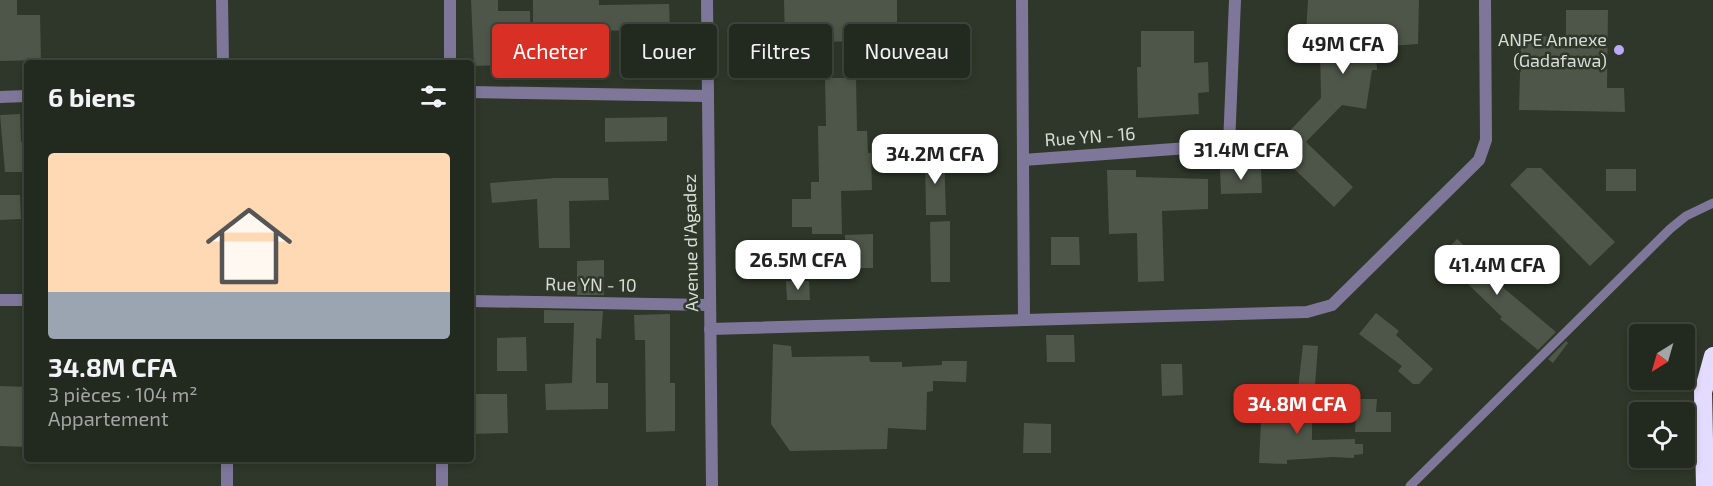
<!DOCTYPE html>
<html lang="fr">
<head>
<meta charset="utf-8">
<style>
	:root { --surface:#22291f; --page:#2e352c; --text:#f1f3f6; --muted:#a2a6a4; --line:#3f453d; --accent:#d93025 }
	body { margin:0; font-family:"Exo 2",sans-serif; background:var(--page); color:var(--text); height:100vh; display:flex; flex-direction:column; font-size:22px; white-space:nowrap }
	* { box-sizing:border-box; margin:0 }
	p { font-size:20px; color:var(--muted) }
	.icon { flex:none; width:33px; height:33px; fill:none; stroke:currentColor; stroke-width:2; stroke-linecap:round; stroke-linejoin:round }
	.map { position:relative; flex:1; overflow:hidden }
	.side { position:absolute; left:24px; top:60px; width:450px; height:402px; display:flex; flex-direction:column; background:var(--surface); border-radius:6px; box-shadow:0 3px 9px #0003,0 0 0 2px var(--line) }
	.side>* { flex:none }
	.guide { position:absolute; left:492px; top:24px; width:570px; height:54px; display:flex; gap:12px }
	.needle { width:39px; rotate:217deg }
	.tools { position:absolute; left:1629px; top:324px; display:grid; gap:12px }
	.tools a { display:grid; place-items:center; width:66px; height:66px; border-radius:6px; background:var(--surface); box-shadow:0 3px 9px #0003,0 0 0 2px var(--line); font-size:30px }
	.price { position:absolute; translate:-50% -51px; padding:0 14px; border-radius:12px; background:#fff; color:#222; font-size:20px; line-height:39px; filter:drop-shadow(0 2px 3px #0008) }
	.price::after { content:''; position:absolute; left:50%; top:36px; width:18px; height:14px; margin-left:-9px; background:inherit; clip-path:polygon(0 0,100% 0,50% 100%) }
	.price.active { background:var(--accent); color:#fff }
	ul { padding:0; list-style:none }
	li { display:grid; align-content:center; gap:12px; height:318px; padding:0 24px }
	li span { display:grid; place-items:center; height:186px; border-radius:6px; color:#555 }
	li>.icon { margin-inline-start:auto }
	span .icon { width:108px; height:108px; fill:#fffc; stroke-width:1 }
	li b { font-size:26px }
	h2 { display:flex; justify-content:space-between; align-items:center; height:72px; padding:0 24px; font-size:26px }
	.chip { padding:0 21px; border-radius:6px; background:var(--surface); box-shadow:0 3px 9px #0003,0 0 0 2px var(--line); font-size:21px; line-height:54px }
	.chip.active { background:var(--accent); color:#fff }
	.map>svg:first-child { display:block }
</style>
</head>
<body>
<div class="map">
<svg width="1713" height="486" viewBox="0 0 1713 486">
	<rect width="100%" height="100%" fill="#2e3729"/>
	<g fill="#4d5648">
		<path d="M0 0H17V15H40L41 60 0 61Z"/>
		<path d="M471 0H498V11H530L531 64 474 66Z"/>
		<path d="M533 0H599V5L669 4 670 30 576 31V22L533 23Z"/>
		<path d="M784 0H897V41L785 42Z"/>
		<path d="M1308 0H1419L1418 44 1376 47 1377 70H1372L1366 109 1342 105 1306 142 1353 187 1334 207 1287 162 1258 164 1321 98 1320 48 1305 47Z"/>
		<path d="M1566 10H1608L1607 88H1624L1625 112 1519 110 1521 36 1566 37Z"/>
		<path d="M1141 31H1194V63L1208 62 1209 92 1198 93 1199 114 1138 118 1137 67H1141Z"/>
		<path d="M924 41 925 67H889V42Z"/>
		<path d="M825 78H856L857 131H867L868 153H871L872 190 841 191 842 234H812V227H792V199H811V182H819L818 126H826Z"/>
		<path d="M20 114 21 142 27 141V172H5L0 115Z"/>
		<path d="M667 117V141L605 142V118Z"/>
		<path d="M944 153 946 215H926L925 154Z"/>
		<path d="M1527 168H1541L1615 242 1590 266 1510 185Z"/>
		<path d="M1220 169H1261L1262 193 1221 194Z"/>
		<rect x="1606" y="169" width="30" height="22"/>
		<path d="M1107 170H1136V177L1208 179V209L1162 211 1164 281 1138 282 1137 233 1109 234Z"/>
		<path d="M555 178H608L609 200 569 201 570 248H539L537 199 492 203 490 183Z"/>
		<path d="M0 195H20L21 219 0 220Z"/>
		<path d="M950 221V282H931L930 222Z"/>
		<path d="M873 234V268H846L845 235Z"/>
		<path d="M1051 237H1079L1080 265H1051Z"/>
		<path d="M1457 239 1482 262 1479 264 1506 290 1556 332 1538 350 1500 319 1502 317 1440 257Z"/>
		<path d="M604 260V295H577V261Z"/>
		<path d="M786 281H809L810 300H787Z"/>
		<path d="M544 310 603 311 601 339 596 338V383H608V409L546 410 545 384 572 383 574 323H544Z"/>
		<path d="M1376 313 1399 331 1396 335 1433 369 1419 384H1413L1398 371 1402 366 1359 334Z"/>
		<path d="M670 314V383H675V431L646 432 645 340H635L634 315Z"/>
		<path d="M1046 335H1074L1075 362H1047Z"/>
		<path d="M526 337 527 371H497V338Z"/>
		<path d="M1566 341 1568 343 1553 363 1548 359Z"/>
		<path d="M773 344 791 346 792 357 869 356 870 362H902V367L942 365V361H967L966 382 933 381V391L927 392 926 430 888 428 887 449 790 451 771 424Z"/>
		<path d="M1303 345 1318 346 1314 399 1297 397Z"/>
		<path d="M1161 364H1182L1183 395 1162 396Z"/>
		<path d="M0 386 27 387V447L0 446Z"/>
		<path d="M471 394H507L508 433 471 434Z"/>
		<path d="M1357 399H1377L1376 412H1391V432H1355Z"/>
		<path d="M1262 400 1312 402V440L1355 439V444H1363V454L1354 455V458L1333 457 1287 460V464L1259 463Z"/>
		<path d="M1024 423 1051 424V453H1023Z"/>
	</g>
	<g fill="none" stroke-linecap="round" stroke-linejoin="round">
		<path stroke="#7f7799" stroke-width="9" d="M1410 486 1670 229 1686 216 1713 203"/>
		<g stroke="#7f7799" stroke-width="12">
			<path d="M222 0 223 63"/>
			<path d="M707 0 712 486"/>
			<path d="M1022 0 1024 320"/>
			<path d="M450 63V0"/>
			<path d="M471 92 708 96"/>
			<path d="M0 97 27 96"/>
			<path d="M1023 160 1229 145 1235 0"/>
			<path d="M0 300H27"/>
			<path d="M471 301 710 305"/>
			<path d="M710 329 1307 312 1332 305 1479 160 1486 140 1485 0"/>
			<path d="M227 459V486"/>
			<path d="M442 459V486"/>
		</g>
		<path stroke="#e3dcfe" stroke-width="18" d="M1705 486 1703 392 1713 356"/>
	</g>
	<circle fill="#bca9f5" stroke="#2e3729" stroke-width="2" cx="1619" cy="50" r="6"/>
	<g text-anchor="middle" stroke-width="5" stroke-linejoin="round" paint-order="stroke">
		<g font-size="18" fill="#d7ddd4" stroke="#2e3729" text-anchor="end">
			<text x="1607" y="46">ANPE Annexe<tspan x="1607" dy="21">(Gadafawa)</tspan></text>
		</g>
		<g font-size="18" fill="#d7ddd4" stroke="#2e3729">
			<text transform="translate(1090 137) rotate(-4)" y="6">Rue YN - 16</text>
			<text transform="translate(691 243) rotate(-91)" y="6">Avenue d'Agadez</text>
			<text transform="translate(591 285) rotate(1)" y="6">Rue YN - 10</text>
		</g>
	</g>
</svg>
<div class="tools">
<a><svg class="needle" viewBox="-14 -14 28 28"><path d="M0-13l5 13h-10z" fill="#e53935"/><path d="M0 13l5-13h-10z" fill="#a2a6a4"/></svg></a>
<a><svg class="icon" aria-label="locate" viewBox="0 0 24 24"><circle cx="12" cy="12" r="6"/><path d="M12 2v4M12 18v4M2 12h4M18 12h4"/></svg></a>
</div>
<b class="price" style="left:1343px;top:75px">49M CFA</b>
<b class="price" style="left:1241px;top:181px">31.4M CFA</b>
<b class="price" style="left:935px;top:185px">34.2M CFA</b>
<b class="price" style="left:798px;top:291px">26.5M CFA</b>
<b class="price" style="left:1497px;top:296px">41.4M CFA</b>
<b class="price active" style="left:1297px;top:435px">34.8M CFA</b>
<div class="guide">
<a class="chip active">Acheter</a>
<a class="chip">Louer</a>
<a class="chip">Filtres</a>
<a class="chip">Nouveau</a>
</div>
<section class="side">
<h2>6 biens<svg class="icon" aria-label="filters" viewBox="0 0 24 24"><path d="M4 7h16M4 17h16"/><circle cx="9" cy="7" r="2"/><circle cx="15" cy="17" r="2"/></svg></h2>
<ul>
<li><span style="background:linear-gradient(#ffd9b3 75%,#9aa5b1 0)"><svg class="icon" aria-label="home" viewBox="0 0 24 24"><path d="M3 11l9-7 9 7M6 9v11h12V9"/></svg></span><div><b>34.8M CFA</b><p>3 pièces · 104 m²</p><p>Appartement</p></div></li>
</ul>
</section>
</div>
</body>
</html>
